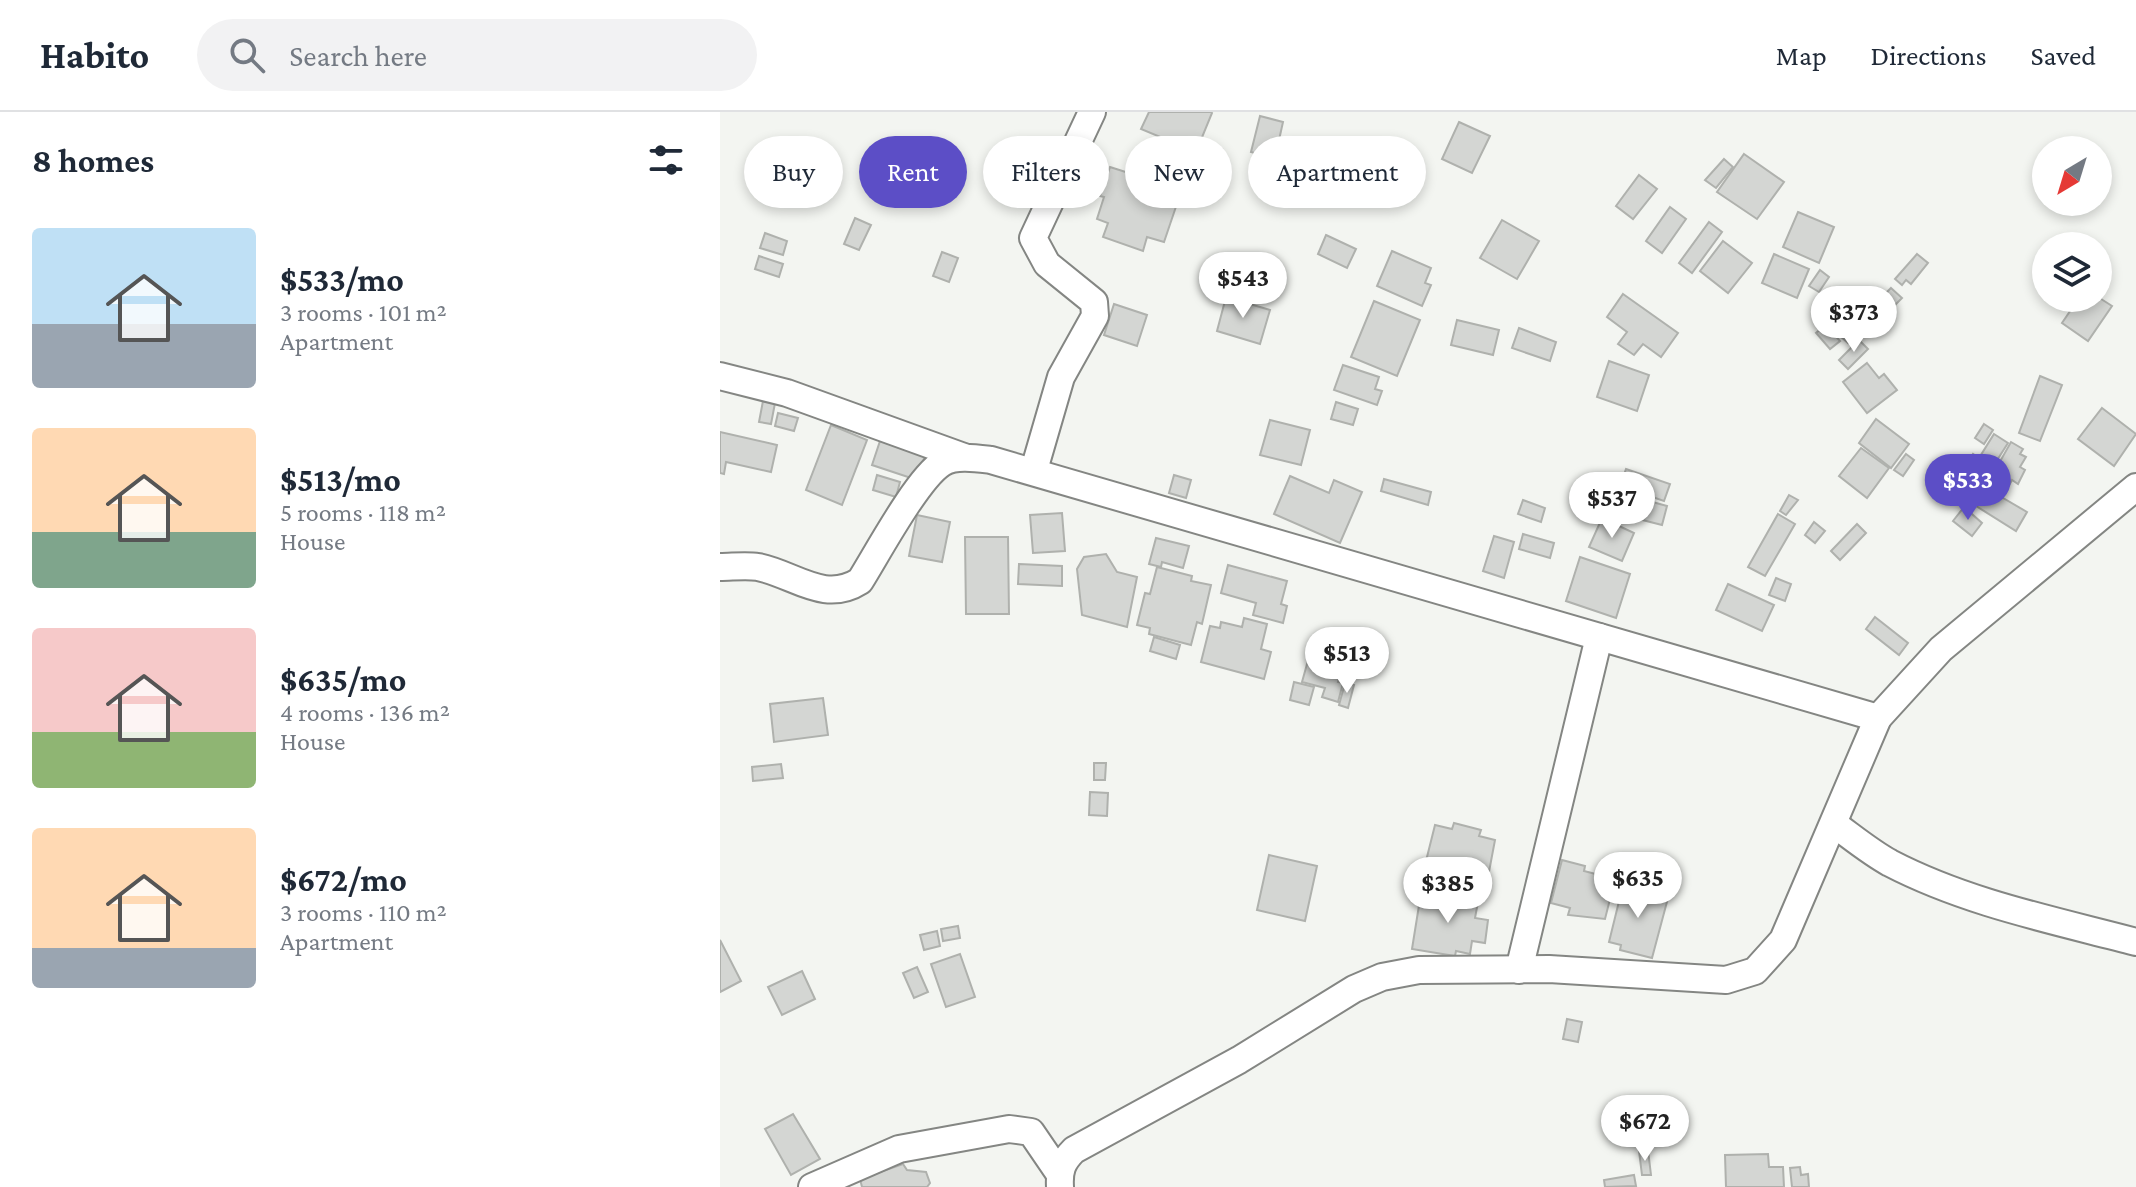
<!DOCTYPE html>
<html lang="en">
<head>
<meta charset="utf-8">
<style>
	:root { --surface:#fff; --page:#f2f2f3; --text:#1f2937; --muted:#747a83; --line:#e0e1e3; --accent:#5c4ec6 }
	body { margin:0; font-family:"Crimson Pro",serif; background:var(--page); color:var(--text); height:100vh; display:flex; flex-direction:column; font-size:30px; white-space:nowrap }
	* { box-sizing:border-box; margin:0 }
	p { font-size:26px; color:var(--muted) }
	.icon { flex:none; width:44px; height:44px; fill:none; stroke:currentColor; stroke-width:2; stroke-linecap:round; stroke-linejoin:round }
	.map { position:relative; flex:1; overflow:hidden }
	.side { display:flex; flex-direction:column; background:var(--surface); width:720px }
	.side>* { flex:none }
	.banner { position:absolute; left:24px; top:24px; width:760px; height:72px; display:flex; gap:16px }
	.needle { width:52px; rotate:218deg }
	.fabs { position:absolute; left:1312px; top:24px; display:grid; gap:16px }
	.fabs a { display:grid; place-items:center; width:80px; height:80px; border-radius:50%; background:var(--surface); box-shadow:0 4px 12px #0003; font-size:40px }
	.price { position:absolute; translate:-50% -68px; padding:0 18px; border-radius:28px; background:#fff; color:#222; font-size:26px; line-height:52px; filter:drop-shadow(0 2px 4px #0008) }
	.price::after { content:''; position:absolute; left:50%; top:48px; width:24px; height:18px; margin-left:-12px; background:inherit; clip-path:polygon(0 0,100% 0,50% 100%) }
	.price.current { background:var(--accent); color:#fff }
	ul { padding:0; list-style:none }
	li { display:flex; align-items:center; gap:24px; height:200px; padding:0 32px }
	li span { display:grid; place-items:center; flex:none; width:224px; height:160px; border-radius:8px; color:#555 }
	li>.icon { margin-inline-start:auto }
	span .icon { width:96px; height:96px; fill:#fffc; stroke-width:1 }
	li b { font-size:34px }
	h2 { display:flex; justify-content:space-between; align-items:center; height:96px; padding:0 32px; font-size:34px }
	.tag { padding:0 28px; border-radius:36px; background:var(--surface); box-shadow:0 4px 12px #0003; font-size:28px; line-height:72px }
	.tag.current { background:var(--accent); color:#fff }
	header { display:flex; align-items:center; gap:48px; box-sizing:border-box; height:112px; padding:0 40px; background:var(--surface); border-bottom:2px solid var(--line) }
	header strong { font-size:38px }
	nav { display:flex; gap:44px; margin-inline-start:auto; font-size:28px }
	.search { width:560px; height:72px; background:var(--page); display:flex; align-items:center; gap:20px; box-sizing:border-box; padding:0 28px; border-radius:44px; color:var(--muted); font-size:30px }
	main { display:flex; flex:1; min-height:0 }
	.map>svg:first-child { display:block }
</style>
</head>
<body>
<header>
<strong>Habito</strong>
<div class="search"><svg class="icon" aria-label="search" viewBox="0 0 24 24"><circle cx="10" cy="10" r="6"/><path d="M15 15l6 6"/></svg>Search here</div>
<nav><a>Map</a><a>Directions</a><a>Saved</a></nav>
</header>
<main>
<section class="side">
<h2>8 homes<svg class="icon" aria-label="filters" viewBox="0 0 24 24"><path d="M4 7h16M4 17h16"/><circle cx="9" cy="7" r="2"/><circle cx="15" cy="17" r="2"/></svg></h2>
<ul>
<li><span style="background:linear-gradient(#bfe0f5 60%,#9aa5b1 0)"><svg class="icon" aria-label="home" viewBox="0 0 24 24"><path d="M3 11l9-7 9 7M6 9v11h12V9"/></svg></span><div><b>$533/mo</b><p>3 rooms · 101 m²</p><p>Apartment</p></div></li>
<li><span style="background:linear-gradient(#ffd9b3 65%,#7fa58c 0)"><svg class="icon" aria-label="home" viewBox="0 0 24 24"><path d="M3 11l9-7 9 7M6 9v11h12V9"/></svg></span><div><b>$513/mo</b><p>5 rooms · 118 m²</p><p>House</p></div></li>
<li><span style="background:linear-gradient(#f6c9c9 65%,#8fb573 0)"><svg class="icon" aria-label="home" viewBox="0 0 24 24"><path d="M3 11l9-7 9 7M6 9v11h12V9"/></svg></span><div><b>$635/mo</b><p>4 rooms · 136 m²</p><p>House</p></div></li>
<li><span style="background:linear-gradient(#ffd9b3 75%,#9aa5b1 0)"><svg class="icon" aria-label="home" viewBox="0 0 24 24"><path d="M3 11l9-7 9 7M6 9v11h12V9"/></svg></span><div><b>$672/mo</b><p>3 rooms · 110 m²</p><p>Apartment</p></div></li>
</ul>
</section>
<div class="map">
<svg width="1416" height="1075" viewBox="0 0 1416 1075">
	<rect width="100%" height="100%" fill="#f3f5f1"/>
	<g fill="#d4d6d3" stroke="#afb1ad" stroke-width="2">
		<path d="M429 0H491L492 1 476 40 421 17Z"/>
		<path d="M540 4 563 10 555 46 531 40Z"/>
		<path d="M739 10 770 24 752 61 722 47Z"/>
		<path d="M482 29 502 37 492 65 466 55 471 39 477 41Z"/>
		<path d="M1024 42 1064 70 1037 107 997 80Z"/>
		<path d="M1004 47 1013 55 996 76 985 68Z"/>
		<path d="M390 55 418 64 420 57 464 71 444 130 427 125 423 139 383 125 388 111 377 107 384 85 380 84Z"/>
		<path d="M919 63 937 77 913 107 896 94Z"/>
		<path d="M950 95 966 107 942 141 926 129Z"/>
		<path d="M1078 100 1114 115 1099 151 1063 135Z"/>
		<path d="M135 106 151 113 139 138 124 132Z"/>
		<path d="M782 108 819 129 797 167 760 146Z"/>
		<path d="M989 110 1002 120 972 161 959 151Z"/>
		<path d="M45 121 67 129 63 143 40 136Z"/>
		<path d="M606 123 636 137 627 156 598 142Z"/>
		<path d="M1003 129 1032 151 1008 181 980 159Z"/>
		<path d="M672 139 711 156 705 171 711 173 702 194 657 174Z"/>
		<path d="M222 140 238 146 229 170 213 164Z"/>
		<path d="M1054 142 1089 157 1077 186 1042 171Z"/>
		<path d="M1197 142 1208 151 1191 172 1186 168 1182 173 1175 167Z"/>
		<path d="M39 144 63 152 59 165 35 157Z"/>
		<path d="M1100 158 1109 165 1099 180 1089 174Z"/>
		<path d="M1171 176 1182 186 1173 195 1162 185Z"/>
		<path d="M903 182 958 221 941 245 923 232 914 243 898 232 907 220 887 205Z"/>
		<path d="M506 185 550 198 540 232 497 219Z"/>
		<path d="M1378 185 1392 194 1368 229 1342 211 1359 186Z"/>
		<path d="M654 189 700 208 677 264 631 245Z"/>
		<path d="M394 192 427 203 417 234 384 223Z"/>
		<path d="M737 208 779 218 773 243 731 233Z"/>
		<path d="M1128 212 1138 220 1128 231 1119 223Z"/>
		<path d="M1106 213 1120 229 1110 237 1096 221Z"/>
		<path d="M799 216 836 230 830 249 792 236Z"/>
		<path d="M1139 228 1148 237 1128 257 1119 248Z"/>
		<path d="M889 249 929 263 917 299 877 285Z"/>
		<path d="M1147 251 1159 266 1164 262 1177 278 1147 301 1123 270Z"/>
		<path d="M623 253 659 265 655 277 662 279 657 293 614 278Z"/>
		<path d="M1320 264 1342 273 1320 329 1299 321Z"/>
		<path d="M43 289 55 291 51 312 39 310Z"/>
		<path d="M616 290 638 297 633 313 611 307Z"/>
		<path d="M1382 296 1416 322 1394 354 1358 327Z"/>
		<path d="M58 301 78 306 74 319 55 314Z"/>
		<path d="M1156 307 1189 332 1171 356 1139 331Z"/>
		<path d="M550 308 590 318 581 353 540 343Z"/>
		<path d="M1264 312 1273 318 1264 332 1255 326Z"/>
		<path d="M111 313 147 328 122 393 86 378Z"/>
		<path d="M0 320 57 333 51 360 6 350 4 362 0 361Z"/>
		<path d="M1274 322 1288 331 1265 367 1245 355 1253 342 1259 346Z"/>
		<path d="M161 326 206 340 197 368 152 353Z"/>
		<path d="M1291 330 1303 337 1300 342 1306 345 1300 355 1305 358 1298 372 1292 368 1287 377 1269 369Z"/>
		<path d="M1141 336 1169 356 1147 386 1119 364Z"/>
		<path d="M1186 342 1194 348 1183 364 1174 358Z"/>
		<path d="M906 357 950 372 944 389 900 374Z"/>
		<path d="M157 363 180 370 176 385 153 378Z"/>
		<path d="M454 363 471 368 466 386 449 381Z"/>
		<path d="M570 364 609 381 614 368 642 380 620 431 554 402Z"/>
		<path d="M664 367 711 380 708 393 661 379Z"/>
		<path d="M1266 376 1307 400 1296 419 1256 394Z"/>
		<path d="M896 380 947 394 942 413 891 400Z"/>
		<path d="M1069 383 1078 388 1066 403 1060 399Z"/>
		<path d="M803 388 825 396 821 410 798 402Z"/>
		<path d="M1244 395 1262 411 1252 424 1233 409Z"/>
		<path d="M342 401 345 439 313 441 310 403Z"/>
		<path d="M1058 402 1075 412 1045 464 1028 455Z"/>
		<path d="M197 403 230 410 222 450 189 444Z"/>
		<path d="M882 406 914 421 902 449 869 435Z"/>
		<path d="M1094 410 1105 419 1095 431 1085 423Z"/>
		<path d="M1137 412 1146 421 1120 448 1111 439Z"/>
		<path d="M803 422 834 431 830 446 799 437Z"/>
		<path d="M774 424 794 430 784 466 763 459Z"/>
		<path d="M245 425H288L289 502H246Z"/>
		<path d="M436 426 469 434 463 456 442 450 441 455 429 452Z"/>
		<path d="M386 442 397 460 417 465 407 515 362 503 357 457 364 445Z"/>
		<path d="M860 445 910 462 896 506 846 489Z"/>
		<path d="M299 452 342 454V474L298 472Z"/>
		<path d="M508 453 567 469 561 492 567 494 563 511 533 503 536 491 501 481Z"/>
		<path d="M437 455 472 464 471 469 491 473 482 512 477 510 471 533 429 522 430 516 417 513 425 481 430 482Z"/>
		<path d="M1056 466 1071 472 1065 489 1049 483Z"/>
		<path d="M1008 472 1054 493 1042 519 996 498Z"/>
		<path d="M1155 505 1188 531 1179 543 1146 517Z"/>
		<path d="M524 506 547 512 541 537 551 540 544 567 481 550 490 514 500 516 501 510 522 515Z"/>
		<path d="M434 525 460 533 456 547 430 539Z"/>
		<path d="M594 527 626 539 618 570 623 571 618 590 602 585 605 576 582 570Z"/>
		<path d="M574 570 594 575 589 593 570 588Z"/>
		<path d="M625 571 634 573 628 596 619 593Z"/>
		<path d="M103 586 108 623 54 630 50 592Z"/>
		<path d="M374 651H386L385 668H374Z"/>
		<path d="M61 652 63 666 33 669 32 655Z"/>
		<path d="M370 680 388 681 387 704 369 703Z"/>
		<path d="M734 711 761 718 759 724 775 728 765 781 702 765 715 713 732 717Z"/>
		<path d="M549 743 597 754 585 809 537 798Z"/>
		<path d="M842 748 865 754 864 759 895 767 885 807 848 803 850 796 831 791Z"/>
		<path d="M904 769 923 774 921 779 948 786 932 846 900 838 901 833 889 830Z"/>
		<path d="M701 781 758 790 755 806 768 808 765 831 752 829 750 842 736 839 735 844 692 837Z"/>
		<path d="M238 814 240 826 223 829 221 817Z"/>
		<path d="M217 819 220 834 204 838 200 823Z"/>
		<path d="M0 828 21 869 0 880Z"/>
		<path d="M240 842 255 885 226 895 211 852Z"/>
		<path d="M197 855 208 880 194 886 183 861Z"/>
		<path d="M82 859 95 887 62 903 48 875Z"/>
		<path d="M847 907 862 910 858 930 843 927Z"/>
		<path d="M73 1002 100 1047 71 1063 45 1017Z"/>
		<path d="M928 1038 931 1063H922L919 1039Z"/>
		<path d="M1048 1042 1049 1055H1063L1064 1075H1006L1005 1043Z"/>
		<path d="M183 1052 187 1058 206 1060 210 1071 207 1075H142L140 1067Z"/>
		<path d="M1080 1055 1081 1063 1088 1062 1089 1075H1072L1070 1056Z"/>
		<path d="M914 1063 916 1074 885 1075 884 1068Z"/>
	</g>
	<g fill="none" stroke-linecap="round" stroke-linejoin="round">
		<defs>
			<g id="minor">
				<path d="M0 264 67 281 244 345"/>
				<path d="M314 358 341 265 375 204 374 190 327 152 313 126 372 0"/>
				<path d="M0 455C12 455 26 453 38 455 74 462 104 492 140 469 157 442 197 367 222 351 235 343 255 346 271 348L1158 606"/>
				<path d="M1114 712C1132 725 1150 740 1170 751 1247 791 1333 808 1416 830"/>
				<path d="M799 858 879 525"/>
				<path d="M92 1075 179 1037 289 1017 311 1020 339 1061"/>
				<path d="M340 1075C339 1058 342 1050 354 1038L519 948 634 877 662 865 699 858 829 857 1006 868 1035 859 1063 828 1158 606 1221 537 1416 375"/>
			</g>
		</defs>
		<use href="#minor" stroke="#848683" stroke-width="30"/>
		<use href="#minor" stroke="#fff" stroke-width="26"/>
	</g>
</svg>
<div class="fabs">
<a><svg class="needle" viewBox="-14 -14 28 28"><path d="M0-13l5 13h-10z" fill="#e53935"/><path d="M0 13l5-13h-10z" fill="#747a83"/></svg></a>
<a><svg class="icon" aria-label="layers" viewBox="0 0 24 24"><path d="M12 4l9 5-9 5-9-5zM3 14l9 5 9-5"/></svg></a>
</div>
<b class="price" style="left:523px;top:208px">$543</b>
<b class="price" style="left:1134px;top:242px">$373</b>
<b class="price current" style="left:1248px;top:410px">$533</b>
<b class="price" style="left:892px;top:428px">$537</b>
<b class="price" style="left:627px;top:583px">$513</b>
<b class="price" style="left:918px;top:808px">$635</b>
<b class="price" style="left:728px;top:813px">$385</b>
<b class="price" style="left:925px;top:1051px">$672</b>
<div class="banner">
<a class="tag">Buy</a>
<a class="tag current">Rent</a>
<a class="tag">Filters</a>
<a class="tag">New</a>
<a class="tag">Apartment</a>
</div>
</div>
</main>
</body>
</html>
